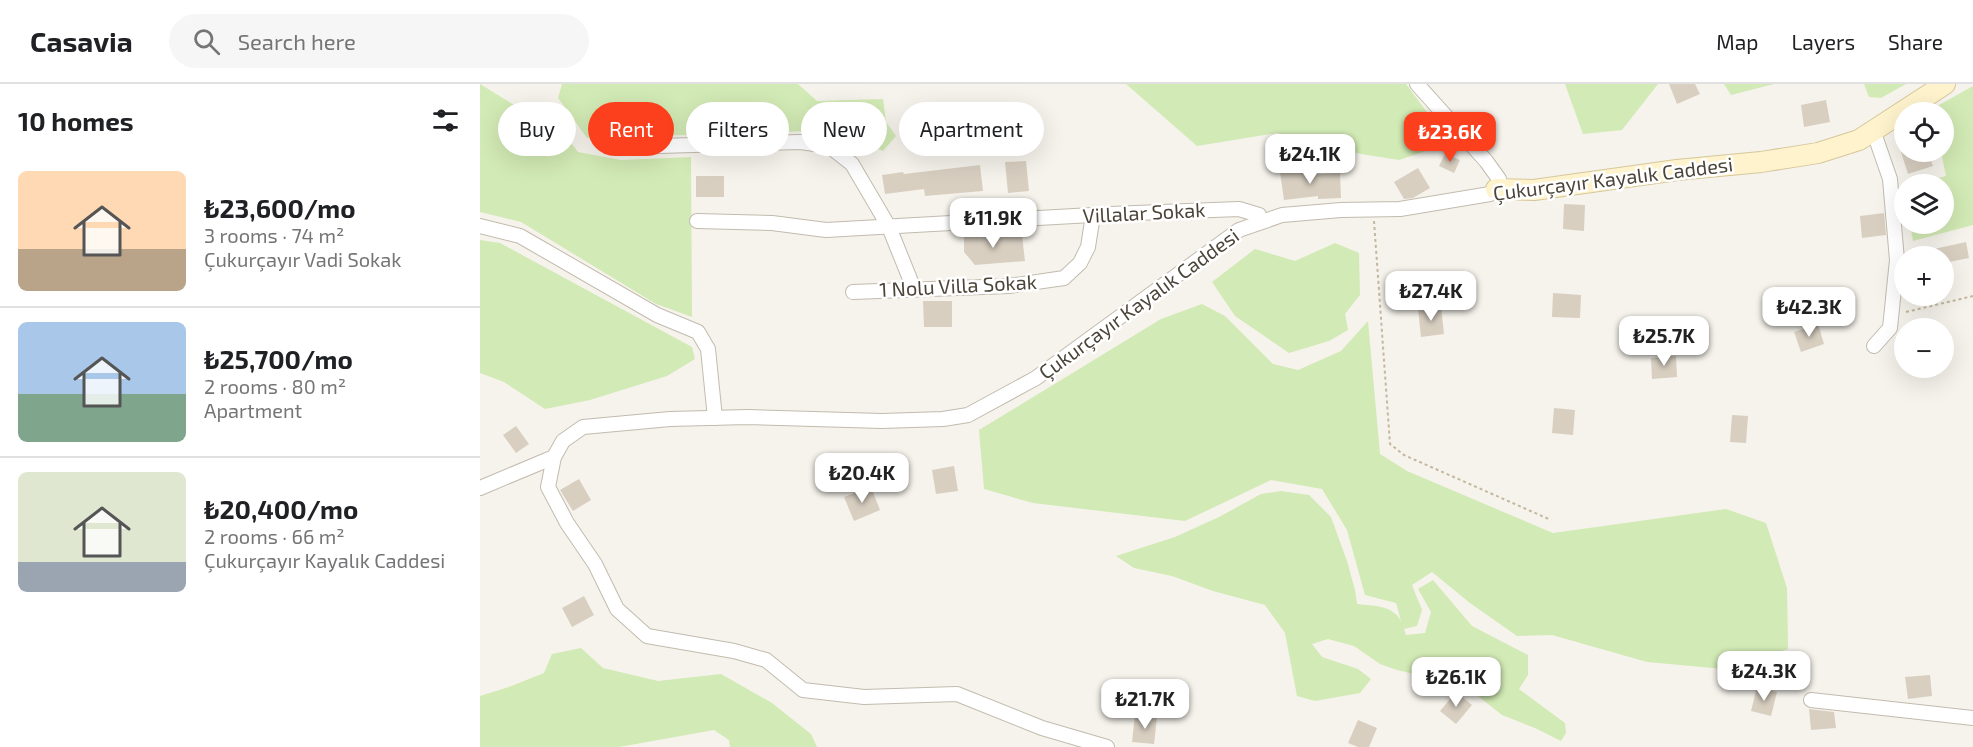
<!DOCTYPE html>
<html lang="en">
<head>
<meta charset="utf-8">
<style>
	:root { --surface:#fff; --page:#f6f6f6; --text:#202124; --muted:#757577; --line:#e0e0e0; --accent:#fc3f1d }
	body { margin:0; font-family:"Exo 2",sans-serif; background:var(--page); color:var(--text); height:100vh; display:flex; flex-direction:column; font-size:22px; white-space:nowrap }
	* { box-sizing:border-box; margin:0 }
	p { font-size:20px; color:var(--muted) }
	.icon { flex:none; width:33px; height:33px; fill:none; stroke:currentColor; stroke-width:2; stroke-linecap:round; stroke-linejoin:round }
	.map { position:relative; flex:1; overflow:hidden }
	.drawer { display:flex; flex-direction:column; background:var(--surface); width:480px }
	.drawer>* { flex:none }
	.guide { position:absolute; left:18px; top:18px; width:570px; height:54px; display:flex; gap:12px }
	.tools { position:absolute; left:1414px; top:18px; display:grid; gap:12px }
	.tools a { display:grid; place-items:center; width:60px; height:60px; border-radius:50%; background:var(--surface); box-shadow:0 6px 24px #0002; font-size:30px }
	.price { position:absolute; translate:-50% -51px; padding:0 14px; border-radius:12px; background:#fff; color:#222; font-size:20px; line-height:39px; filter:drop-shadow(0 2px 3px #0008) }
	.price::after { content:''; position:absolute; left:50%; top:36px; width:18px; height:14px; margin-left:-9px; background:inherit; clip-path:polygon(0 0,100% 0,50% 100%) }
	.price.selected { background:var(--accent); color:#fff }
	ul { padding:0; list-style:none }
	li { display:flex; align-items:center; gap:18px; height:150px; padding:0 18px }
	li+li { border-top:2px solid var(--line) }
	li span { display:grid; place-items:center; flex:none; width:168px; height:120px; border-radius:9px; color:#555 }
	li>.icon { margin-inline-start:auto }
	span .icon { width:72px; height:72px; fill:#fffc; stroke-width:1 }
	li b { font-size:26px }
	h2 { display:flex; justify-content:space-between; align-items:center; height:72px; padding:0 18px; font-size:26px }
	.pill { padding:0 21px; border-radius:27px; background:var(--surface); box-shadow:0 6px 24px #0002; font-size:21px; line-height:54px }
	.pill.selected { background:var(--accent); color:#fff }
	header { display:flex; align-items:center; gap:36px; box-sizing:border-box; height:84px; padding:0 30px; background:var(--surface); border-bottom:2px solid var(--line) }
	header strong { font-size:28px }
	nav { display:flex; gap:33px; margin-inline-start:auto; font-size:21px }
	.search { width:420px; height:54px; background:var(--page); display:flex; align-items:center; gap:15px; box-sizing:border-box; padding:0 21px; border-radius:33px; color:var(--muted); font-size:22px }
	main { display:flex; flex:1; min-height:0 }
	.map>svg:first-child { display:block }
</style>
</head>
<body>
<header>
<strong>Casavia</strong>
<div class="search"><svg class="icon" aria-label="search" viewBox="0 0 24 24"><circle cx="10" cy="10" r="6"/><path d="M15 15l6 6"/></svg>Search here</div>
<nav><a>Map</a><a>Layers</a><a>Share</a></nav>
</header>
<main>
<section class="drawer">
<h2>10 homes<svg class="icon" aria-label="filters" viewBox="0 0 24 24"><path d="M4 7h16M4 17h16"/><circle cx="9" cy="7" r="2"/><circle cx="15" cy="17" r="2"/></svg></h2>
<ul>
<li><span style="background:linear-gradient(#ffd9b3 65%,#b9a48a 0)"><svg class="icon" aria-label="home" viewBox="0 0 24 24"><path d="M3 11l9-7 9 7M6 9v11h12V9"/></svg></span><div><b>₺23,600/mo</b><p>3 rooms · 74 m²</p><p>Çukurçayır Vadi Sokak</p></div></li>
<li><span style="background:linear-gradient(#a9c7e8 60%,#7fa58c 0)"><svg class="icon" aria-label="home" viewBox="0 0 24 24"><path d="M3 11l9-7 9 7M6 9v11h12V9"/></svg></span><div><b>₺25,700/mo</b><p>2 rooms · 80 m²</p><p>Apartment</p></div></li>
<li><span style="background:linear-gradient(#dfe7d0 75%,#9aa5b1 0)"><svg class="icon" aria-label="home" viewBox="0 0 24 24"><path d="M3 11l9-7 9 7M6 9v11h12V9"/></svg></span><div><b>₺20,400/mo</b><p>2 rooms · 66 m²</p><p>Çukurçayır Kayalık Caddesi</p></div></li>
</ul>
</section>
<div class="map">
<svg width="1493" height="663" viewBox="0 0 1493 663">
	<rect width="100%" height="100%" fill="#f6f3ec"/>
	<g fill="#d2eab5">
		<path d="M0 0 34 21 61 19 98 68 141 76 211 73 212 233 176 220 41 138 0 128Z"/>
		<path d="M82 0H318L337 17 403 15 406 38 416 52 403 67 381 58 330 47 107 54 78 14Z"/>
		<path d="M646 0H926L970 59 919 76 881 70 797 49 717 62Z"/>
		<path d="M1085 0H1178L1142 46 1103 50Z"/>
		<path d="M1244 0H1294L1251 11Z"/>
		<path d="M1384 0H1426L1401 14 1389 13Z"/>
		<path d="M1493 2V141L1433 157 1430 140H1464V100H1436L1466 92 1461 68H1464V28H1452V25Z"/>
		<path d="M0 156 20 159 212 263 215 275 187 292 110 316 65 325 24 298 0 289Z"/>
		<path d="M855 159 879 169 880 211 865 230 868 246 849 257 809 269 755 232 732 198 775 165 815 177Z"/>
		<path d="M722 220 745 232 793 280 818 286 861 267 888 237 900 370 927 387 1073 449 1246 425 1286 439 1307 504 1308 565 1244 585 1167 578 1072 551 1037 552 990 519 952 488 932 501 942 526 937 542 924 545 926 551 945 549 951 528 938 505 953 496 992 542 1048 571V591L1039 605 1085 639 1086 649 1081 657 1055 644 1022 631 993 608 976 600 917 586 900 580 874 562 848 555 832 560 842 573 878 585 891 595 880 609 835 617 817 612 805 549 785 521 733 507 692 492 654 484 636 472 695 453 739 433 781 410 801 407 829 411 851 433 867 477 875 506 877 520C893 522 913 521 921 537L916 519 885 511 867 446 842 405 791 396 705 437 553 419 504 405 499 346 681 235Z"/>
		<path d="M101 564 123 584 178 597 241 590 292 619 331 650 337 663H250L249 656 234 646 139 663H0V612L29 603 64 589 72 570Z"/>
	</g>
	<g fill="#d8cfc1">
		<path d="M1189 0H1215L1220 10 1197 20Z"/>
		<path d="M1346 16 1350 38 1324 43 1321 21Z"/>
		<path d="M1421 68H1448L1453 82 1428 90Z"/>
		<path d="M965 70 980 76 974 89 959 82Z"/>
		<path d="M546 77 549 107 528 109 525 78Z"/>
		<path d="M500 81 503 107 445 112 444 105 405 110 402 91 423 88 424 90Z"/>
		<path d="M938 84 950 104 933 114 924 115 914 98Z"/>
		<path d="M823 86 824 91 860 89 861 114 838 115V112L804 116 800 88Z"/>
		<rect x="216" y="92" width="28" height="21"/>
		<path d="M1084 120 1105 121 1104 147 1083 145Z"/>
		<path d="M1404 129 1406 151 1382 154 1380 132Z"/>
		<path d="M505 147 506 155 542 151 545 177 495 181 484 168V149Z"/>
		<path d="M1486 158 1489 174 1464 179V172H1441L1440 168Z"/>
		<path d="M1073 209 1101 211 1100 234 1072 233Z"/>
		<path d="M443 217H472V243H444Z"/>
		<path d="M961 223 964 250 941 253 938 225Z"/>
		<path d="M1338 240 1344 260 1321 268 1314 248Z"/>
		<path d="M1196 272 1197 293 1172 295 1171 274Z"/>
		<path d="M1074 324 1095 326 1093 351 1072 349Z"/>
		<path d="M1252 331 1268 332 1266 359 1250 358Z"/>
		<path d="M36 342 49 360 36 369 23 351Z"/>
		<path d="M474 382 478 407 456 410 452 386Z"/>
		<path d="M99 395 111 416 93 427 80 406Z"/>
		<path d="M391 403 400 426 374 437 364 413Z"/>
		<path d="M104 512 114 531 92 543 82 524Z"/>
		<path d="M1450 591 1452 612 1428 615 1425 593Z"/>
		<path d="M1277 603 1297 608 1291 632 1271 627Z"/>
		<path d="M647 607 650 626 634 627 632 609Z"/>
		<path d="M976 608 992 621 976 640 960 627Z"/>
		<path d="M1329 625 1354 628 1356 644 1331 646Z"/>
		<path d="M655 631 677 633 674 660 652 658Z"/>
		<path d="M878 636 897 644 889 663H878L868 659Z"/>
	</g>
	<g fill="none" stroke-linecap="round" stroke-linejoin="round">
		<defs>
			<g id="street">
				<path d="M1393 46 1410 95 1417 176 1410 244 1394 262"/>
				<path d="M144 63 320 58 349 62 372 80 409 143 434 205"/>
				<path d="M217 137 292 139 346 146 630 130 759 125 779 131 780 137"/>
				<path d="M0 142 40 152 177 231 218 248 228 265 235 334"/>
				<path d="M373 208 529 202 584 194 600 179 608 163 613 131"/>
				<path d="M74 373 68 403 87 439 115 480 137 525 167 552 254 567 286 576 323 606 384 613 477 610 562 644 627 663"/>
				<path d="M0 404 74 373 83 357 103 343 190 335 268 333 402 337 463 335 488 331 556 294 759 146 802 131 861 126 920 125 1010 110 1016 105 1019 95 1006 77 937 0"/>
				<path d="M1331 616 1493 634"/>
			</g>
			<path id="secondary" d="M1016 105 1054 106 1197 86 1281 78 1338 69 1379 56 1465 0"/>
		</defs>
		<use href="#street" stroke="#c2bbae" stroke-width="16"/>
		<use href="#secondary" stroke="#d6c79b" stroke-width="22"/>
		<g stroke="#c4b79f" stroke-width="2" stroke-dasharray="3 3" stroke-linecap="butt">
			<path d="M894 137 910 360 924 371 1071 436"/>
			<path d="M1426 228 1493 212"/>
		</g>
		<use href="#street" stroke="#fff" stroke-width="14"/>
		<use href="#secondary" stroke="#fff3cd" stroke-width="20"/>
	</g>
	<g text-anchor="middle" stroke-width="5" stroke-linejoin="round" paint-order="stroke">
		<g font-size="20" fill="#4b4439" stroke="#fff">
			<text transform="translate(1133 95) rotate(-7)" y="7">Çukurçayır Kayalık Caddesi</text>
			<text transform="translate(664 129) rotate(-3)" y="7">Villalar Sokak</text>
			<text transform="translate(478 202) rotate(-3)" y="7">1 Nolu Villa Sokak</text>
			<text transform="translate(659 220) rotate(-36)" y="7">Çukurçayır Kayalık Caddesi</text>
		</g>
	</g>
</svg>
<div class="tools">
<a><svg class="icon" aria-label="locate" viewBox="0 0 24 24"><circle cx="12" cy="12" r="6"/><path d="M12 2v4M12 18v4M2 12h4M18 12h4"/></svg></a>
<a><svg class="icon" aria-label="layers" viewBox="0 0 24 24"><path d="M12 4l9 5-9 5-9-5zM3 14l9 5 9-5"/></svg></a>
<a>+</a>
<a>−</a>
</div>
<b class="price selected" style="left:970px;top:79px">₺23.6K</b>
<b class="price" style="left:830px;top:101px">₺24.1K</b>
<b class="price" style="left:513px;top:165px">₺11.9K</b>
<b class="price" style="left:951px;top:238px">₺27.4K</b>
<b class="price" style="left:1329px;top:254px">₺42.3K</b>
<b class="price" style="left:1184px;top:283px">₺25.7K</b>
<b class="price" style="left:382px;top:420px">₺20.4K</b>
<b class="price" style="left:1284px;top:618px">₺24.3K</b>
<b class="price" style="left:976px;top:624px">₺26.1K</b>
<b class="price" style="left:665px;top:646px">₺21.7K</b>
<div class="guide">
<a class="pill">Buy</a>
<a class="pill selected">Rent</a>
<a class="pill">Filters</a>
<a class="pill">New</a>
<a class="pill">Apartment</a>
</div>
</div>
</main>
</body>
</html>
